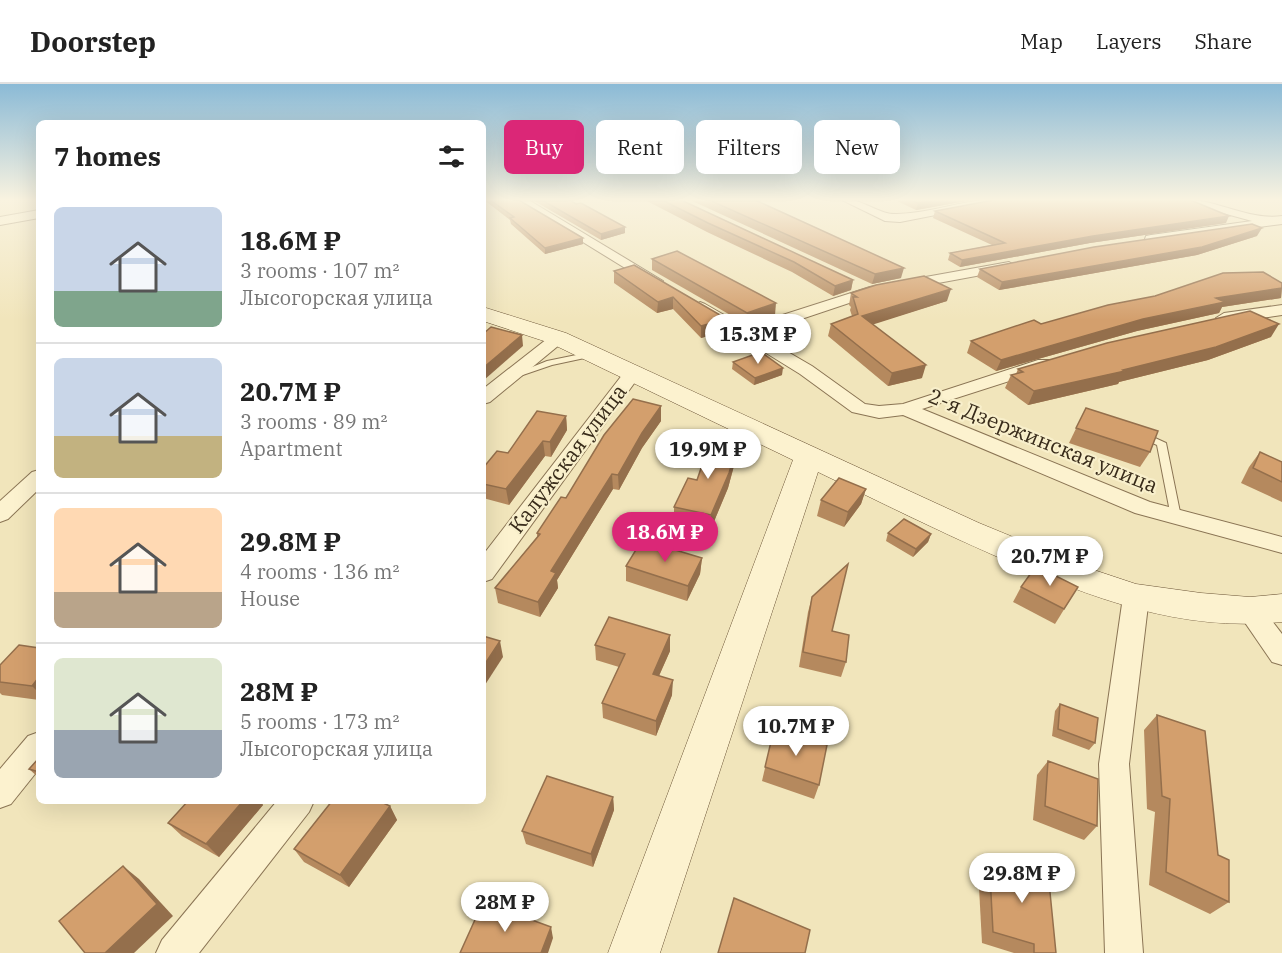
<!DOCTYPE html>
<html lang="en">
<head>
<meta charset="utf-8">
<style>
	:root { --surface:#fff; --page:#f6f6f6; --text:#222; --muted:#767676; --line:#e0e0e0; --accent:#db2777 }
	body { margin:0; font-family:"IBM Plex Serif",serif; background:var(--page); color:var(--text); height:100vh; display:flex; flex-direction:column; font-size:22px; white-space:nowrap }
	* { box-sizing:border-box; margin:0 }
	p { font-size:20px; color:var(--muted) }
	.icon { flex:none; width:33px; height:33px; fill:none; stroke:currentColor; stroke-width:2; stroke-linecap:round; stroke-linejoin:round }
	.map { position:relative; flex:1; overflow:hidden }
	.drawer { position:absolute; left:36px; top:36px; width:450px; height:684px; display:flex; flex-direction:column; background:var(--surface); border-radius:9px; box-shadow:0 6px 24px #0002 }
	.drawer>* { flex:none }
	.banner { position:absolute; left:504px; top:36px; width:570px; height:54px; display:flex; gap:12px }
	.price { position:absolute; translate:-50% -51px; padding:0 14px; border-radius:21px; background:#fff; color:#222; font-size:20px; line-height:39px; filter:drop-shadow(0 2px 3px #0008) }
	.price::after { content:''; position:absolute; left:50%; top:36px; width:18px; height:14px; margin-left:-9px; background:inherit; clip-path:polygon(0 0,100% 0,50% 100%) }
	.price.on { background:var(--accent); color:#fff }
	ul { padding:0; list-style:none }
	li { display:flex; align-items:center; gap:18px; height:150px; padding:0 18px }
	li+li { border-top:2px solid var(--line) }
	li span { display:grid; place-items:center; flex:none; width:168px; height:120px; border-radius:9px; color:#555 }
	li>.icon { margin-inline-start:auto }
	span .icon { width:72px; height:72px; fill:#fffc; stroke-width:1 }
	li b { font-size:26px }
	h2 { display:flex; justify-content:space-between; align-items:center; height:72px; padding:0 18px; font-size:26px }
	.chip { padding:0 21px; border-radius:9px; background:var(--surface); box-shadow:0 6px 24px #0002; font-size:21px; line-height:54px }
	.chip.on { background:var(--accent); color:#fff }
	header { display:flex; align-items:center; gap:36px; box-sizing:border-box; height:84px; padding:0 30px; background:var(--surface); border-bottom:2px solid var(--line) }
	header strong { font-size:28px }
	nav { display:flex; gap:33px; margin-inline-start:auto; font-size:21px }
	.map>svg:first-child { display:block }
</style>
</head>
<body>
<header>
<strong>Doorstep</strong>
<nav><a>Map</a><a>Layers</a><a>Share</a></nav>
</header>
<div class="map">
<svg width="1282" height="869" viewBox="0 0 1282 869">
	<rect width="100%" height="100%" fill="#f1e5bb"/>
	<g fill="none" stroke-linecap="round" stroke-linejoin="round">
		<defs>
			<g id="lane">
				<path d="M591 268H594V272L552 281 514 294 510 292 547 277Z"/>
				<path d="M1142 348 1166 359 1181 433 1180 436H1172L1171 433 1157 361 1139 353 1137 351Z"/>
			</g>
			<g id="street">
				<path d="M513 115H527L663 197 661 200H651Z"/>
				<path d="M840 115C863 114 878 131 897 130 935 129 970 113 1008 115L1002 118 900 138 885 137Z"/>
				<path d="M1177 115C1213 113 1248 137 1282 132V140L1146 158 1145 155 1146 152 1151 151 1252 137 1179 117Z"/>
				<path d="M39 126V134L0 141V133Z"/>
				<path d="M1009 178 1016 182 1014 185 873 211 757 250 812 282 865 320 879 322 903 320 1038 276H1050L1053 280 1050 284 922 325 1150 418 1282 453V469L1135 429 903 331 879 334 852 328 800 290 692 223 700 218 705 220 745 243 870 203Z"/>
				<path d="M1282 221V231L1224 239 1216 234 1224 229Z"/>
				<path d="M558 249 564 251 566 254 564 257 490 318 483 320V305L552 251Z"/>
				<path d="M632 285 638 286 641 290 638 294 492 495 483 498V471L626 286Z"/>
				<path d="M39 386V405L8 435 0 438V417L32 388Z"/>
				<path d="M1136 503 1145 506 1149 513 1129 680 1143 869H1105L1099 680 1123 513 1127 506Z"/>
				<path d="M1250 517 1259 520 1282 550V581L1272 578 1237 527 1241 520Z"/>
				<path d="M39 648V685L11 720 0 724V685L28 652Z"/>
				<path d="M277 717H314L309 728 199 869H156L162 856Z"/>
			</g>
			<path id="secondary" d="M483 223 566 249 979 439 1088 484 1136 500 1201 509 1250 513 1282 510V538C1179 548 1092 514 1000 474 938 447 878 417 818 388L660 869H608L793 376 550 259 483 237Z"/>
		</defs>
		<use href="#lane" stroke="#8a7454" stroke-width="2"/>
		<use href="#street" stroke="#8a7454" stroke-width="2"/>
		<use href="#secondary" stroke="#6c5537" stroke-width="1"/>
		<use href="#lane" fill="#fcf2cf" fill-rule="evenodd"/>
		<use href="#street" fill="#fcf2cf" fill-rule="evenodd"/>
		<use href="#secondary" fill="#fcf2cf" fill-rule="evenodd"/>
	</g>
	<g fill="#b5895e">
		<path d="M483 115H517L583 154V160L545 170 511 140 510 136Z"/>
		<path d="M531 115H568L576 120 625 143V149L601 156Z"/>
		<path d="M643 115H679L853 196 851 206 833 212 792 188 707 148Z"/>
		<path d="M688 115H753L901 194 872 200Z"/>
		<path d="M895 115H977L916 126 895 116Z"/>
		<path d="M935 127 1226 139 1090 159 960 183 948 176 950 169 992 161 933 134Z"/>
		<path d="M1257 152 1197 171 999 206 977 193 980 185Z"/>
		<path d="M652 175 775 231 746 240 652 186Z"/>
		<path d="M614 187 727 235 726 247 701 254 673 225 657 229 614 199Z"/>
		<path d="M1282 199 1281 214 1222 223 1219 229 1137 247 996 287 967 269 971 257 1041 240Z"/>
		<path d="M851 209 947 217 872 240 922 294 888 302 828 252 831 240 852 232 850 226 851 223 849 221Z"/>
		<path d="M1271 253 1208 276 1119 298 1118 300 1028 321 1005 304 1011 291 1016 290 1018 285Z"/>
		<path d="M733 278 782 291 754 301 732 285Z"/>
		<path d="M661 322V337L642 364 619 406 613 405 557 496 558 504 540 533 498 519 495 504 537 453V449Z"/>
		<path d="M1086 324 1150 368 1140 383 1069 359Z"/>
		<path d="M566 332 567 346 551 373 545 372 509 421 483 414V384L508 369Z"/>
		<path d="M737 363 735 378 728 404 710 447 674 438V423L697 396Z"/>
		<path d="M1260 368 1282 378V418L1241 399 1249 383Z"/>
		<path d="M866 405 861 420 844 443 817 432 821 416Z"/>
		<path d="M888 449 931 450 928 458 913 473 886 457Z"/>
		<path d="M702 474 700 490 687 517 626 497V482Z"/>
		<path d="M1021 503H1078L1055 540 1013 518Z"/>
		<path d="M812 513 832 547 846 578 841 593 799 583 808 528Z"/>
		<path d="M670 551V567L659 592 672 611 656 652 603 634 602 619 619 583 596 576 595 561Z"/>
		<path d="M39 564V616L2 611 0 609V581Z"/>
		<path d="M1060 620 1095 659 1089 666 1052 652 1055 627Z"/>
		<path d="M1157 631 1218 771 1229 818 1210 830 1149 801 1155 728 1147 725 1144 646Z"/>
		<path d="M774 645 819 701 814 715 762 697Z"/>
		<path d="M39 674V694L29 685Z"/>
		<path d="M1048 677 1097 742 1084 756 1033 736 1037 691Z"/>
		<path d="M613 713 614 726 593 783 526 760 522 747Z"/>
		<path d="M188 717H260L263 721 219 773 182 752 168 739Z"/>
		<path d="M390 722 397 736 349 803 304 778 294 765Z"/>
		<path d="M989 772 1056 869H1014L982 859 978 785Z"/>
	</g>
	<g fill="#946f4c">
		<path d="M944 115H977L916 126 918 119Z"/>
		<path d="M1229 132 1226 139 1090 159 960 183 962 176 1093 152Z"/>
		<path d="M625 143V149L601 156V150Z"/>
		<path d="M1262 144 1257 152 1197 171 999 206 1002 198Z"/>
		<path d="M583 154V160L545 170V164Z"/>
		<path d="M904 184 901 194 872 200 875 190Z"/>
		<path d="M853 196 851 206 833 212 835 202Z"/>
		<path d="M1282 204 1281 214 1222 223 1219 229 1137 247 996 287 1001 276 1143 235 1216 214Z"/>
		<path d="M951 205 947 217 859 245 862 232Z"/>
		<path d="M673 213V225L657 229 658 218Z"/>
		<path d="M776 219 775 231 746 240 747 229Z"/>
		<path d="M727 235 726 247 701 254V242Z"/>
		<path d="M1279 240 1271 253 1208 276 1119 298 1118 300 1028 321 1034 307 1123 286Z"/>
		<path d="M522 251 523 262 484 296 483 284Z"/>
		<path d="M926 281 922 294 888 302 892 289Z"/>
		<path d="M783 284 782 291 754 301 755 294Z"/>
		<path d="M661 322V337L642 364 619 406 618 391 642 349Z"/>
		<path d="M566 332 567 346 551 373 550 358Z"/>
		<path d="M543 357 545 372 509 421 506 405Z"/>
		<path d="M737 363 735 378 728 404 710 447 711 431Z"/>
		<path d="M612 390 613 405 557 496 558 504 540 533 538 518 551 487Z"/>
		<path d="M866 405 861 420 844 443 848 428Z"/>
		<path d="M931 450 928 458 913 473 916 465Z"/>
		<path d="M702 474 700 490 687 517 688 502Z"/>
		<path d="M670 551V567L653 605V590Z"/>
		<path d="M500 557 503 573 483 604V583Z"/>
		<path d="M39 593V609L32 602Z"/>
		<path d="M673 596 672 611 656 652V637Z"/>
		<path d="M613 713 614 726 593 783 591 770Z"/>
		<path d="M243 717H260L263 721 219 773 206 760Z"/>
		<path d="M390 722 397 736 349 803 340 791Z"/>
		<path d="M123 782 139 795 173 832 134 869H105Z"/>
		<path d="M551 843 553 854 548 869H541Z"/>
	</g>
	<g fill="#d39f6d" stroke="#946f4c" stroke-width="1.5">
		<path d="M489 115H517L583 154 545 164 510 134 514 133Z"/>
		<path d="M540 115H568L576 120 581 119 625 143 601 150Z"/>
		<path d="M660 115H679L853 196 835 202 794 178 708 139Z"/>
		<path d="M707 115H753L904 184 875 190Z"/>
		<path d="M908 115H944L918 119Z"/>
		<path d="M999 115H1188L1229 132 1093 152 962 176 950 169 1005 159 935 127Z"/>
		<path d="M1252 140 1262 144 1202 163 1002 198 980 185 1094 163Z"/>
		<path d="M677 167 776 219 747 229 652 175Z"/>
		<path d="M634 181 727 235 701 242 673 213 658 218 614 187Z"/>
		<path d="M1263 188 1282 199V204L1216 214 1225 218 1143 235 1001 276 971 257 1034 236 1041 240 1108 221 1155 212 1223 189Z"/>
		<path d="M924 192 951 205 862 232 926 281 892 289 831 240 858 230 853 213H857L851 209 876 201Z"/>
		<path d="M1250 227 1279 240 1216 263 1123 286 1125 287 1034 307 1011 291 1023 288 1018 285 1107 259Z"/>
		<path d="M491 243 522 251 483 284V250Z"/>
		<path d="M761 268 783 284 755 294 733 278Z"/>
		<path d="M633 315 661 322 642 349 618 391 612 390 551 487 556 489 538 518 495 504 540 450 537 449 561 413 566 414 604 351Z"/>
		<path d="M1086 324 1158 347 1150 368 1076 344Z"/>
		<path d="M537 327 566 332 550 358 543 357 506 405 483 400V384L497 367 508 369Z"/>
		<path d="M710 358 737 363 729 389 711 431 674 423 688 394 697 396Z"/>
		<path d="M1260 368 1282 378V398L1253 384Z"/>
		<path d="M839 394 866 405 848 428 821 416Z"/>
		<path d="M904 435 931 450 916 465 888 449Z"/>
		<path d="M642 456 702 474 688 502 626 482Z"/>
		<path d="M848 480 832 547 849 551 846 578 803 568 812 513Z"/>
		<path d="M1036 482 1078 503 1064 525 1021 503Z"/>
		<path d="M609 533 670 551 653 590 673 596 656 637 602 619 625 570 595 561Z"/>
		<path d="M483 552 500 557 483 583Z"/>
		<path d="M19 561 39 564V593L32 602 0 598V581Z"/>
		<path d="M1060 620 1098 634 1095 659 1058 645Z"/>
		<path d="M1157 631 1205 647 1218 771 1229 776V818L1166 788 1170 715 1162 712Z"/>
		<path d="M774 645 827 661 819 701 765 683Z"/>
		<path d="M39 674V688L29 685Z"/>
		<path d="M1048 677 1098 695 1097 742 1045 722Z"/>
		<path d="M547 692 613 713 591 770 522 747Z"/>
		<path d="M188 717H243L206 760 168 739Z"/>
		<path d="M332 717H379L390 722 340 791 294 765Z"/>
		<path d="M989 772 1048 788 1056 869H1034V860L993 848Z"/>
		<path d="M123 782 157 820 105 869H85L59 837Z"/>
		<path d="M734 814 810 846 805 869H718Z"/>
		<path d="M483 818 551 843 541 869H460Z"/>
	</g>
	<linearGradient id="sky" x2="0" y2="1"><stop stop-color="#8bbad6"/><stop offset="0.49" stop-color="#f9f3e0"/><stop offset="1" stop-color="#f9f3e0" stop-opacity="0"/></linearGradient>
	<rect width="1282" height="236" fill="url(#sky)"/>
	<g text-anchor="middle" stroke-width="4.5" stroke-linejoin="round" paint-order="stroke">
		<g font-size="21" fill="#382b1a" stroke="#f8efcb">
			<text transform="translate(1043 357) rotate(22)" y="7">2-я Дзержинская улица</text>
			<text transform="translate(568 375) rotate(-53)" y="7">Калужская улица</text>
		</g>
	</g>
</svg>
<b class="price" style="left:758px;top:281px">15.3M ₽</b>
<b class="price" style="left:708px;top:396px">19.9M ₽</b>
<b class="price on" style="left:665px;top:479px">18.6M ₽</b>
<b class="price" style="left:1050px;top:503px">20.7M ₽</b>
<b class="price" style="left:796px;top:673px">10.7M ₽</b>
<b class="price" style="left:1022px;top:820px">29.8M ₽</b>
<b class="price" style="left:505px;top:849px">28M ₽</b>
<div class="banner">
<a class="chip on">Buy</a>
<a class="chip">Rent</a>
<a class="chip">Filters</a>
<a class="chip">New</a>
</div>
<section class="drawer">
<h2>7 homes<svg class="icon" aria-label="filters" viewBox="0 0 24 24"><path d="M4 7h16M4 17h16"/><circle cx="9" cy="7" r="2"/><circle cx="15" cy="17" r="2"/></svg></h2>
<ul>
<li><span style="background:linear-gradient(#c9d6e8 70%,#7fa58c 0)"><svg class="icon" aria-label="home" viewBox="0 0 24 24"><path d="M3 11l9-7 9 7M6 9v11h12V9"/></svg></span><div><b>18.6M ₽</b><p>3 rooms · 107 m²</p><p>Лысогорская улица</p></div></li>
<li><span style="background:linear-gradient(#c9d6e8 65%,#c2b280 0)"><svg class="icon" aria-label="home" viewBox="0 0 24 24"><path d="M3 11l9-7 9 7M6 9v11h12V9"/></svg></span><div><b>20.7M ₽</b><p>3 rooms · 89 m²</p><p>Apartment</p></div></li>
<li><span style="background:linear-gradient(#ffd9b3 70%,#b9a48a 0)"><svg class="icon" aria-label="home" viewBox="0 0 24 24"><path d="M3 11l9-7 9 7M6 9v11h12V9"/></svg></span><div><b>29.8M ₽</b><p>4 rooms · 136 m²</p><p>House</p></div></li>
<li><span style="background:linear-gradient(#dfe7d0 60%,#9aa5b1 0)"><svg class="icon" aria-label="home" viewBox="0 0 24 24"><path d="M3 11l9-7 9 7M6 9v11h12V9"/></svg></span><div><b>28M ₽</b><p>5 rooms · 173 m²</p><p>Лысогорская улица</p></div></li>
</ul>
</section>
</div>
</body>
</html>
